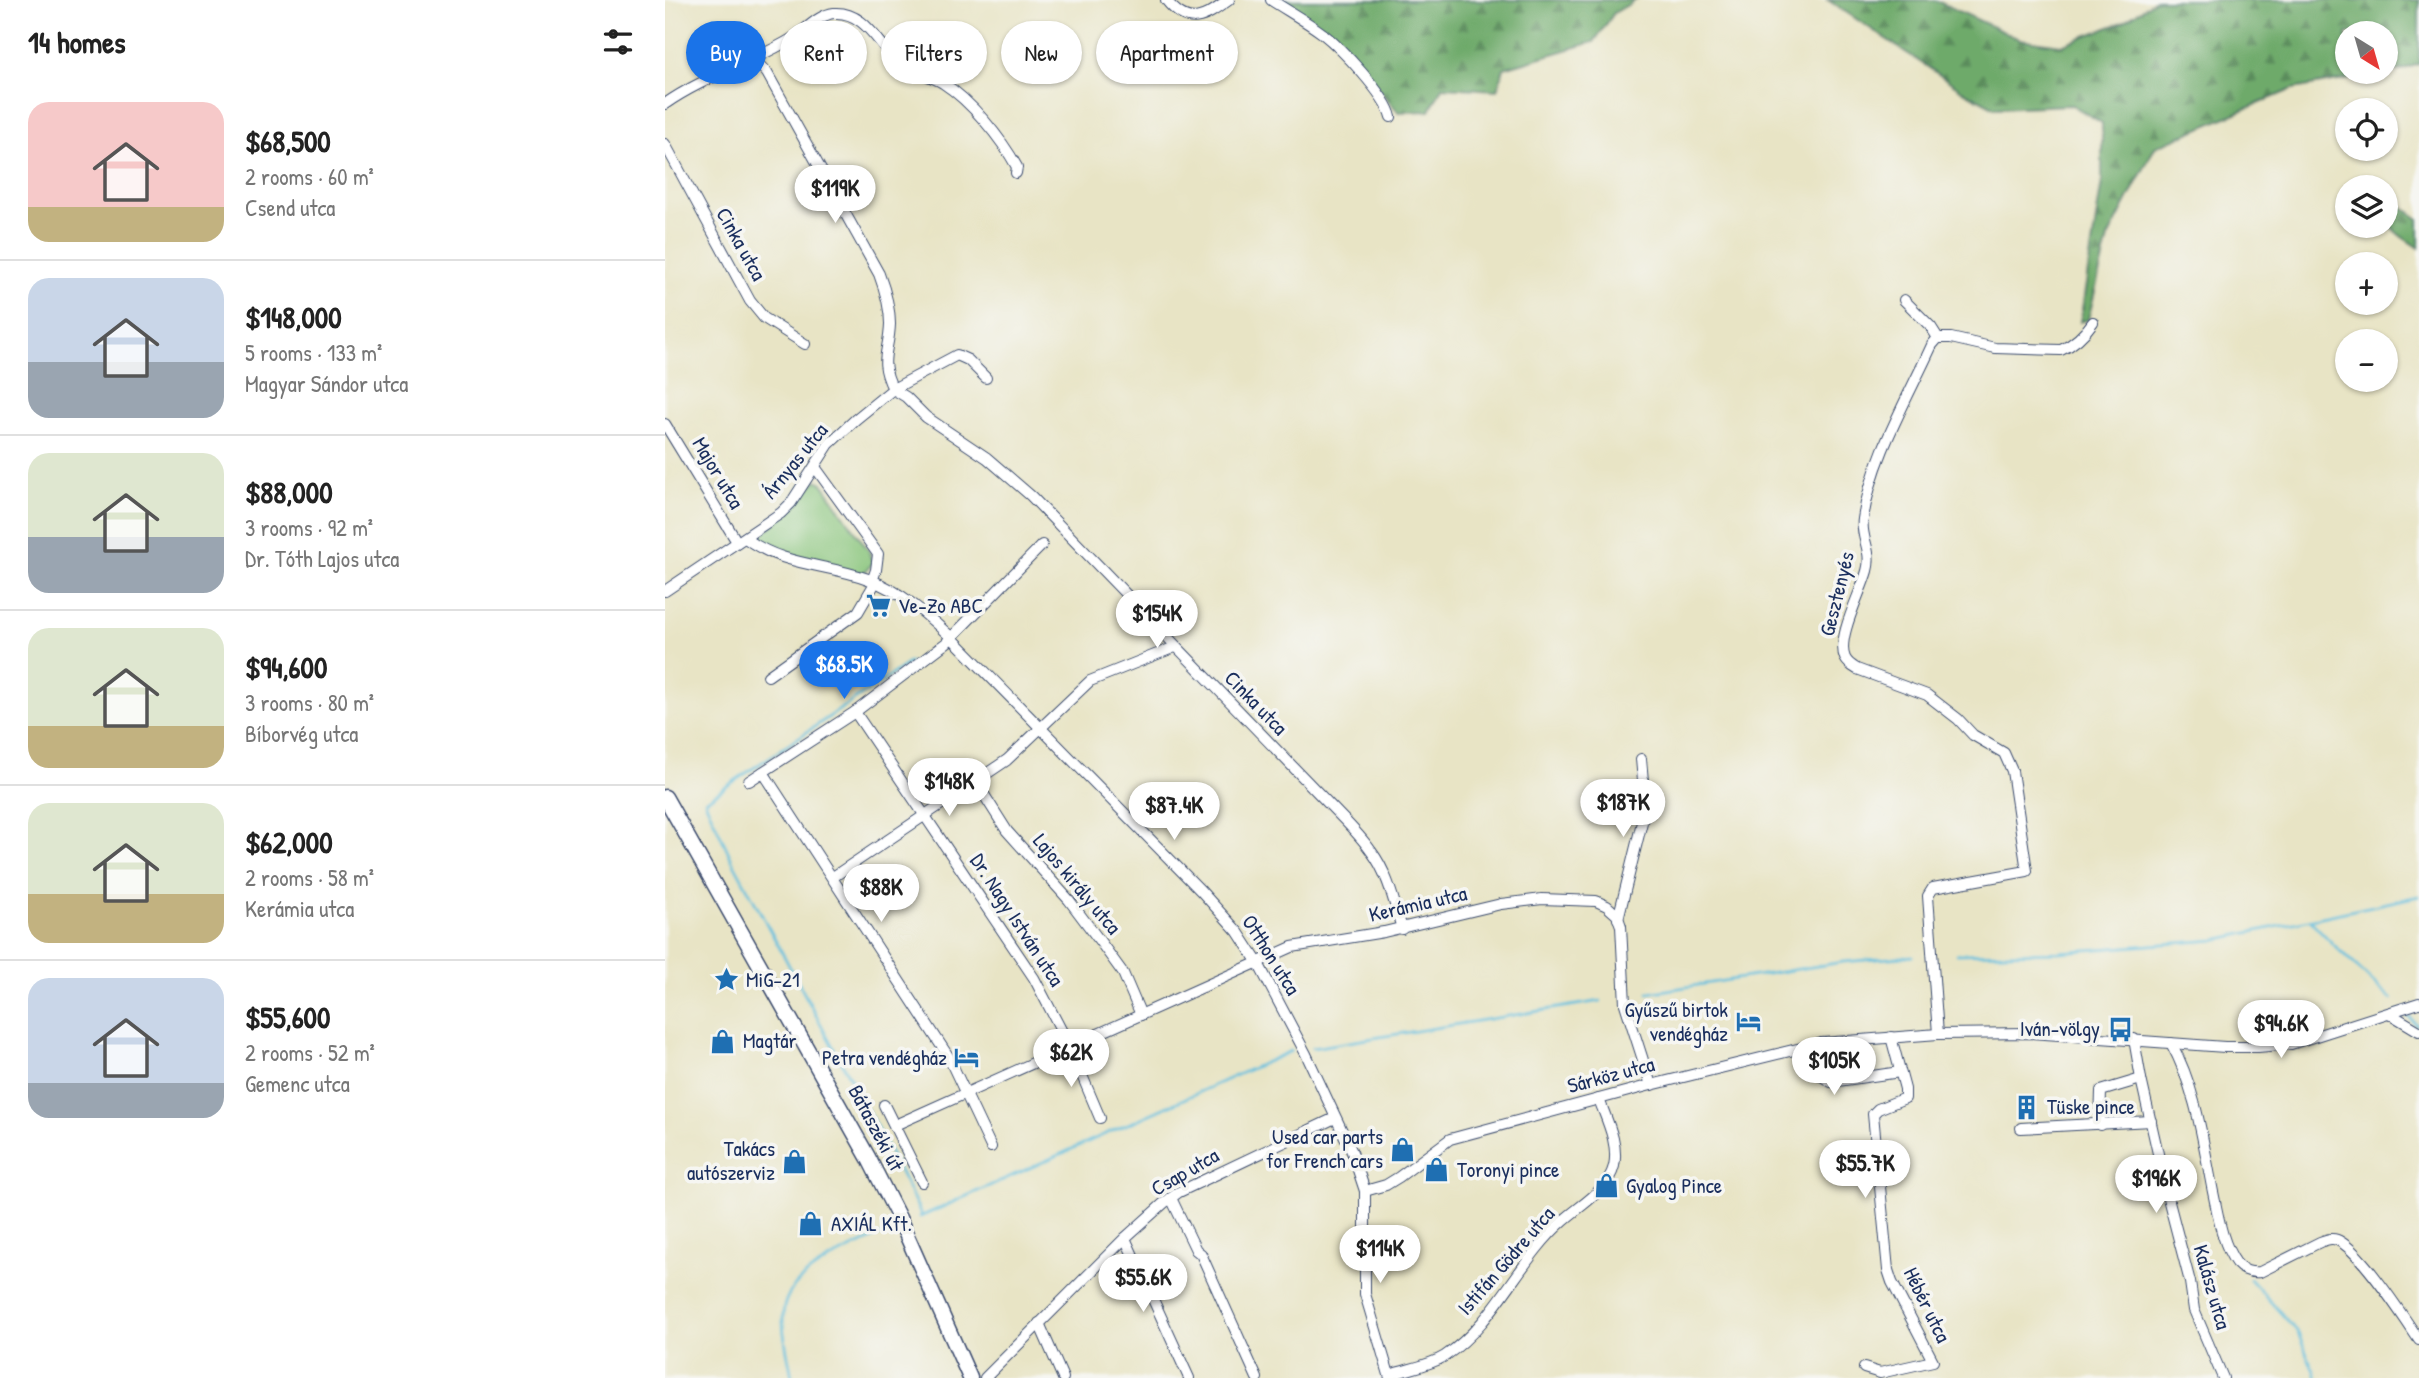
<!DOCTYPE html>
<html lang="en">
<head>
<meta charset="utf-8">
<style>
	:root { --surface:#fff; --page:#f6f6f6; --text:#222; --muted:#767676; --line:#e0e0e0; --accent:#1a73e8 }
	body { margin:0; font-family:"Patrick Hand",sans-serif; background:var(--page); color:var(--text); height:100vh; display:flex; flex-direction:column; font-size:26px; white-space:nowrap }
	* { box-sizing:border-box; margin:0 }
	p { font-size:23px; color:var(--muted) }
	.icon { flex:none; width:38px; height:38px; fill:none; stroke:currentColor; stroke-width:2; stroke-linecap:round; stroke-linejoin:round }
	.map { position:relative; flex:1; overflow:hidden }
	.sheet { display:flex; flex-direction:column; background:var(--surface); width:665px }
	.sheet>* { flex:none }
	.banner { position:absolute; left:21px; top:21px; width:665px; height:63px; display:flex; gap:14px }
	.needle { width:46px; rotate:143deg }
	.buttons { position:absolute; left:1670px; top:21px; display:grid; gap:14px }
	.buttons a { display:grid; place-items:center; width:63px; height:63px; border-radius:50%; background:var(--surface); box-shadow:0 2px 5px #0004; font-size:35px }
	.price { position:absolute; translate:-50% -60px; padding:0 16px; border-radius:24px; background:#fff; color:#222; font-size:23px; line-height:46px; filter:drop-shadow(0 2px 4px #0008) }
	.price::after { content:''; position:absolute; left:50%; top:42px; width:21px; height:16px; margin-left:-10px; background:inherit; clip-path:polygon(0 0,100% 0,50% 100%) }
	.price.current { background:var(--accent); color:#fff }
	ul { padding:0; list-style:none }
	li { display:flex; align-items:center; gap:21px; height:175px; padding:0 28px }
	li+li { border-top:2px solid var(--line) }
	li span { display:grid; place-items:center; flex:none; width:196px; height:140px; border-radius:21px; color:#555 }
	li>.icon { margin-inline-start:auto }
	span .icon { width:84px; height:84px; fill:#fffc; stroke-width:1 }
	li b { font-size:30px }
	h2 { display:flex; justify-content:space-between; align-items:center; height:84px; padding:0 28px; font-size:30px }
	.chip { padding:0 24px; border-radius:32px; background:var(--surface); box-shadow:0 2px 5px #0004; font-size:24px; line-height:63px }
	.chip.current { background:var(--accent); color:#fff }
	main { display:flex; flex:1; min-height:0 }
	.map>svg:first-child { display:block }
</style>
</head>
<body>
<main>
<section class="sheet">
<h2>14 homes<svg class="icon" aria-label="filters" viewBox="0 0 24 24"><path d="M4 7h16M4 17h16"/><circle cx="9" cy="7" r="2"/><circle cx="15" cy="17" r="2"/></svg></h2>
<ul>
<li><span style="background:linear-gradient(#f6c9c9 75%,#c2b280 0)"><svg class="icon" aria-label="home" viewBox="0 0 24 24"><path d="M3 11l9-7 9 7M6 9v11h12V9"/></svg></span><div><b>$68,500</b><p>2 rooms · 60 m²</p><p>Csend utca</p></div></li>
<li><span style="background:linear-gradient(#c9d6e8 60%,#9aa5b1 0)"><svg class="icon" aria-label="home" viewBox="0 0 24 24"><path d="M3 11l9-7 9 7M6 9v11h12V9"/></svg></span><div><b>$148,000</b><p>5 rooms · 133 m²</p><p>Magyar Sándor utca</p></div></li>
<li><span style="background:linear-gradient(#dfe7d0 60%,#9aa5b1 0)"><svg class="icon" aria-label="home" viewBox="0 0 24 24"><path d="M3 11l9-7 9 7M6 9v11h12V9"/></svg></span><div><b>$88,000</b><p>3 rooms · 92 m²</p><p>Dr. Tóth Lajos utca</p></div></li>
<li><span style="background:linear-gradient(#dfe7d0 70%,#c2b280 0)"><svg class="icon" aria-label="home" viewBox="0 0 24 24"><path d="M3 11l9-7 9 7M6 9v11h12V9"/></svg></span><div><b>$94,600</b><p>3 rooms · 80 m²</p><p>Bíborvég utca</p></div></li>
<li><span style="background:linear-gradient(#dfe7d0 65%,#c2b280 0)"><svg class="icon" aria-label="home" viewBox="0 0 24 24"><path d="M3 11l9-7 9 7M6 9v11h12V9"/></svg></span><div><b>$62,000</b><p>2 rooms · 58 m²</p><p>Kerámia utca</p></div></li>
<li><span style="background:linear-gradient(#c9d6e8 75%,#9aa5b1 0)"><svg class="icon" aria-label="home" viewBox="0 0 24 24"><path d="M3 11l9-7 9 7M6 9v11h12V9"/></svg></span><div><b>$55,600</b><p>2 rooms · 52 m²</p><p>Gemenc utca</p></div></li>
</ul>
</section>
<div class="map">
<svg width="1754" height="1378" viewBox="0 0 1754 1378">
	<defs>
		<pattern id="forest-firs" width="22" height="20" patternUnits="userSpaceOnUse" patternTransform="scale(1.75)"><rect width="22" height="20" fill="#6eaa6b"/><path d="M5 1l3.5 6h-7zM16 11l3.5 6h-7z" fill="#5a8b5b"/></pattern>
	</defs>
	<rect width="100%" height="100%" fill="#f6f6f2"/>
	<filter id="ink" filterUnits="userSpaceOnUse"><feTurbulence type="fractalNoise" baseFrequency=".0143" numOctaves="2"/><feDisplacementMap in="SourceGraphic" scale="14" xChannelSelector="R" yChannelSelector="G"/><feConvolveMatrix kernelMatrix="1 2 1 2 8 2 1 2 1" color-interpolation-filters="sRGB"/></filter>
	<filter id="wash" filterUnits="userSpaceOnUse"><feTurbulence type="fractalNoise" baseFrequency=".00686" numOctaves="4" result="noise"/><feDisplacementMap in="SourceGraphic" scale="28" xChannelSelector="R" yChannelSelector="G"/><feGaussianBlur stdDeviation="1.57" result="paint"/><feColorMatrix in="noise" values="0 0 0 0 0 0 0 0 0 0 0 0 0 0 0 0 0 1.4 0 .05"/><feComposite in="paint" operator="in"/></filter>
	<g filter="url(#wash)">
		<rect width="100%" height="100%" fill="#e8e4c5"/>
		<g fill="url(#forest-firs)" stroke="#446c64" stroke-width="2" fill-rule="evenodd">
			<path d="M619 0H971L949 13 929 42 839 68 832 90 777 87 765 111 733 112 674 42Z"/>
			<path d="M1163 0H1270L1354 39 1396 45 1458 22 1491 0H1754V64L1736 70 1628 89 1490 147 1443 238 1423 320 1415 322 1437 181V123L1407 105 1330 108 1300 92ZM1682 33H1720V72H1682Z"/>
			<path d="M1720 194 1754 219V248C1727 231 1720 228 1720 194Z"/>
		</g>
		<path fill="#89c57b" stroke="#527a6c" stroke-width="2" d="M151 480 156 482 204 551 207 564 199 573C174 568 111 561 96 540L97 534 130 506Z"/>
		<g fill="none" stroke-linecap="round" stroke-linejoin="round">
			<g stroke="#61bfdf" stroke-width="2.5">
				<path d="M245 662 40 801 67 860 218 1139 257 1216"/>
				<path d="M1645 920 1670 946 1727 1000"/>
				<path d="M1292 954 1394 952 1550 940 1754 896"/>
				<path d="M983 993 1178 962 1248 956"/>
				<path d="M1740 1013 1752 1025"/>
				<path d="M647 1048 936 1001"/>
				<path d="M255 1217 626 1051"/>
				<path d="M1585 1279 1632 1331 1652 1378"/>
				<path d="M127 1378C124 1356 115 1329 119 1307 127 1268 194 1246 227 1230"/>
			</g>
		</g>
	</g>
	<g filter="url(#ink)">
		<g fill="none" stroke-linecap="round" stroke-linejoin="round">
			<defs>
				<g id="minor">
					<path d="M501 0C524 29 539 18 564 0"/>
					<path d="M606 0C623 11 641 21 657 33 676 48 721 95 726 117"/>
					<path d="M88 58 102 73 214 274C220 290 225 306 225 324 224 353 213 359 228 389"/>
					<path d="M0 104C40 76 87 63 128 38 141 30 153 15 169 13 204 11 215 52 239 66 252 73 266 76 278 83 306 101 336 138 352 167L351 173"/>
					<path d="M0 144 85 301 99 318 140 344"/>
					<path d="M1239 300 1266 327 1273 338"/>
					<path d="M1273 338 1267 345C1242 400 1207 458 1198 519 1195 538 1208 550 1202 571 1196 593 1171 638 1180 658 1183 664 1187 666 1192 669L1262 695 1293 719 1308 735 1339 753 1347 771 1362 871 1268 888 1263 896 1273 1034"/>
					<path d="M1273 338H1286L1330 348 1396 350C1410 344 1419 335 1428 322"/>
					<path d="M228 389 241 397 261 417 322 458 366 496 661 801C676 817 694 833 706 851 723 873 729 902 737 929"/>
					<path d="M0 424 72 542"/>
					<path d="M150 467 213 554 211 570 207 581"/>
					<path d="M80 538C120 567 159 563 203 579 236 591 262 615 287 638L536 891 573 932 593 963 641 1054 687 1152 700 1191V1294L725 1378"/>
					<path d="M0 591 116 513 126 503 164 444 191 419 228 389 292 355 303 360 321 378"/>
					<path d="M103 676 193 612 210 583"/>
					<path d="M190 712 369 978 405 1047 435 1118"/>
					<path d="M98 772 283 1056 326 1147"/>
					<path d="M84 781 190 712 281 643 377 545"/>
					<path d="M311 782 342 831 404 900 434 940 458 973 476 1015"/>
					<path d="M168 877 342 760 425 681 510 647"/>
					<path d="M953 919 979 814 980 803 976 759"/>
					<path d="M1724 1013 1754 1031"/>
					<path d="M1469 1039 1476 1079 1504 1202 1525 1282 1529 1310 1558 1378"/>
					<path d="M1157 1043 1158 1077 1166 1082 1235 1072"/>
					<path d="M1506 1043C1531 1088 1538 1142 1548 1192 1553 1215 1557 1244 1571 1263 1578 1271 1585 1273 1595 1272L1655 1242C1663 1239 1669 1237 1676 1242 1699 1256 1738 1316 1754 1340"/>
					<path d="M219 1105 257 1182"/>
					<path d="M230 1125 627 947 719 932 836 904 877 899 931 901 942 906 952 915 956 926 960 1004 986 1085"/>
					<path d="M1435 1125 1436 1091 1476 1079"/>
					<path d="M1356 1128 1486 1121"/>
					<path d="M700 1191 721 1185 734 1177 785 1139 986 1085 1157 1043 1273 1034 1366 1033 1560 1047H1593L1626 1044 1754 1003"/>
					<path d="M506 1198 531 1250 536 1254 592 1378"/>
					<path d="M460 1238 524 1378"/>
					<path d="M374 1323 398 1378"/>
					<path d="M1199 1368 1215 1373 1268 1361 1227 1282 1223 1270 1208 1114 1213 1109 1240 1098V1089L1226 1037"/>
					<path d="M725 1375C742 1369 764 1366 780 1356 831 1322 854 1259 899 1220 917 1204 943 1190 949 1166 954 1143 941 1119 934 1099"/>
					<path d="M320 1378 460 1238 499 1203 514 1192 670 1118"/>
				</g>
				<path id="primary" d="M0 797 203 1157 234 1218 305 1378"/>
			</defs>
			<use href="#minor" stroke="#3a4a6d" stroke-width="12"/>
			<use href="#primary" stroke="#3a4a6d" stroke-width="17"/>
			<use href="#minor" stroke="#fff" stroke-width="10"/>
			<use href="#primary" stroke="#fff" stroke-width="14"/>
		</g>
	</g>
	<defs>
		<symbol id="supermarket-bare" viewBox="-9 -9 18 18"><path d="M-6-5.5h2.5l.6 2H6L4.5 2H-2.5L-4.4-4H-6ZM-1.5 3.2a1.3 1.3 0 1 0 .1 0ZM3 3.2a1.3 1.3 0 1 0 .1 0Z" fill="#1f6fb2" stroke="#f6f6f2" stroke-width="2.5" paint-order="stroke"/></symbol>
		<symbol id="sight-bare" viewBox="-9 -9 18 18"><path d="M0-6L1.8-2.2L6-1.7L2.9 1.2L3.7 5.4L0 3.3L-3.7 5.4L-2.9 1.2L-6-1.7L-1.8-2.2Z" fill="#1f6fb2" stroke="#f6f6f2" stroke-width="2.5" paint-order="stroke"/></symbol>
		<symbol id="hotel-bare" viewBox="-9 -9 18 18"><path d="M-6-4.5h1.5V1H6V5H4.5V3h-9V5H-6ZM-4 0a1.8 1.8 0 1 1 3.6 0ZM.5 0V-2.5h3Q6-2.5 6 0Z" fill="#1f6fb2" stroke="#f6f6f2" stroke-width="2.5" paint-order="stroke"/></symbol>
		<symbol id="bus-bare" viewBox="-9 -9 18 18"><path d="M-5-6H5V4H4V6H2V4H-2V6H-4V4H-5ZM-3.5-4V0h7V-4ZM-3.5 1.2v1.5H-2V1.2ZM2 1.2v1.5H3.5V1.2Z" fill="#1f6fb2" stroke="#f6f6f2" stroke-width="2.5" paint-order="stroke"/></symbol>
		<symbol id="shop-bare" viewBox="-9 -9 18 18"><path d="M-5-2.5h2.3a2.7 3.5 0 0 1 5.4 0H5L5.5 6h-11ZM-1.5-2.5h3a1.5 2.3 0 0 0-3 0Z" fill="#1f6fb2" stroke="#f6f6f2" stroke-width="2.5" paint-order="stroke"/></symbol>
		<symbol id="building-bare" viewBox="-9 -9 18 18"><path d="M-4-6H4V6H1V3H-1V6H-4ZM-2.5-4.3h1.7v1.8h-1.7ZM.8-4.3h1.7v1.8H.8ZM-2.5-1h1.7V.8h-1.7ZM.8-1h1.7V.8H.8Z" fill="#1f6fb2" stroke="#f6f6f2" stroke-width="2.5" paint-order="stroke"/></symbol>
	</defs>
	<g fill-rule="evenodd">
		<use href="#supermarket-bare" x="196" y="588" width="35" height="35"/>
		<use href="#sight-bare" x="44" y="962" width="35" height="35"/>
		<use href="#hotel-bare" x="1066" y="1004" width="35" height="35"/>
		<use href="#bus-bare" x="1438" y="1012" width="35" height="35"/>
		<use href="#shop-bare" x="40" y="1024" width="35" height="35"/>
		<use href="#hotel-bare" x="284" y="1040" width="35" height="35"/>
		<use href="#building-bare" x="1344" y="1090" width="35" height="35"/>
		<use href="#shop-bare" x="720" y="1132" width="35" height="35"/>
		<use href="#shop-bare" x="112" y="1144" width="35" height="35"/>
		<use href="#shop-bare" x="754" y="1152" width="35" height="35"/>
		<use href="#shop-bare" x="924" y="1168" width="35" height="35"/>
		<use href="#shop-bare" x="128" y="1206" width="35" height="35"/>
	</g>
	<g text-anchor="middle" stroke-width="7" stroke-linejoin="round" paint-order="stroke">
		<g font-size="21" fill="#1b2f5e" stroke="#f6f6f2">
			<text transform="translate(76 244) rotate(61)" y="7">Cinka utca</text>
			<text transform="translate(130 461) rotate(-51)" y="7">Árnyas utca</text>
			<text transform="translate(53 473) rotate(59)" y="7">Major utca</text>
			<text transform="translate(1172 594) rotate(-76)" y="7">Gesztenyés</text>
			<text transform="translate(591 703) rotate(46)" y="7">Cinka utca</text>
			<text transform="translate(412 884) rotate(50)" y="7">Lajos király utca</text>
			<text transform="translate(753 904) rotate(-13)" y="7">Kerámia utca</text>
			<text transform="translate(352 920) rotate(57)" y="7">Dr. Nagy István utca</text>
			<text transform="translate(606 955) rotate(58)" y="7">Otthon utca</text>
			<text transform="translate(946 1075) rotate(-15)" y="7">Sárköz utca</text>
			<text transform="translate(211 1128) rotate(62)" y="7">Bátaszéki út</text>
			<text transform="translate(520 1172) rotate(-30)" y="7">Csap utca</text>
			<text transform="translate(841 1261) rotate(-49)" y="7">Istifán Gödre utca</text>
			<text transform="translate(1547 1287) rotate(74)" y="7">Kalász utca</text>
			<text transform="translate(1262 1305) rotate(64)" y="7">Hébér utca</text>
		</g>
		<g font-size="21" fill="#1b2f5e" stroke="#f6f6f2" text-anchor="start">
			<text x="233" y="613">Ve-Zo ABC</text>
			<text x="81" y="987">MiG–21</text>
			<text x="1063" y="1017" text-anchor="end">Gyűszű birtok<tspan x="1063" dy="24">vendégház</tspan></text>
			<text x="1435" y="1036" text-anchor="end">Iván-völgy</text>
			<text x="78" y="1048">Magtár</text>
			<text x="282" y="1065" text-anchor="end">Petra vendégház</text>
			<text x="1382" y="1114">Tüske pince</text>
			<text x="718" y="1144" text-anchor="end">Used car parts<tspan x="718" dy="24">for French cars</tspan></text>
			<text x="110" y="1156" text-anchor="end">Takács<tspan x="110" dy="24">autószerviz</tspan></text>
			<text x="792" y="1177">Toronyi pince</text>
			<text x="961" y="1193">Gyalog Pince</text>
			<text x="166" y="1231">AXIÁL Kft.</text>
		</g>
	</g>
</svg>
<div class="buttons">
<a><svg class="needle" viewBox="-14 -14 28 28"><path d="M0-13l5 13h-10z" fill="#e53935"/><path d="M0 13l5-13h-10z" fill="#767676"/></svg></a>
<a><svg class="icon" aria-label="locate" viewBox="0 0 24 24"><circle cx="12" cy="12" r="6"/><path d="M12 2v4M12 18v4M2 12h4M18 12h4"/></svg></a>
<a><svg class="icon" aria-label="layers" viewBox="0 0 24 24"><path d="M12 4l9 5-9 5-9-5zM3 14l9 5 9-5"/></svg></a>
<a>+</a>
<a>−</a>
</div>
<b class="price" style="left:170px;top:225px">$119K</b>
<b class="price" style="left:492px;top:650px">$154K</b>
<b class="price current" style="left:179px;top:701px">$68.5K</b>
<b class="price" style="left:284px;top:818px">$148K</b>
<b class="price" style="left:958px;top:839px">$187K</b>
<b class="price" style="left:509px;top:842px">$87.4K</b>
<b class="price" style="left:216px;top:924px">$88K</b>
<b class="price" style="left:1616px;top:1060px">$94.6K</b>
<b class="price" style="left:406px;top:1089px">$62K</b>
<b class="price" style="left:1169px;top:1097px">$105K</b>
<b class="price" style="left:1200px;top:1200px">$55.7K</b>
<b class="price" style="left:1491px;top:1215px">$196K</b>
<b class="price" style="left:715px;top:1285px">$114K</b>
<b class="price" style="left:478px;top:1314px">$55.6K</b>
<div class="banner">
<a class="chip current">Buy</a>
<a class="chip">Rent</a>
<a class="chip">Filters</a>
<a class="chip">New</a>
<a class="chip">Apartment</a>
</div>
</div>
</main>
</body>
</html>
